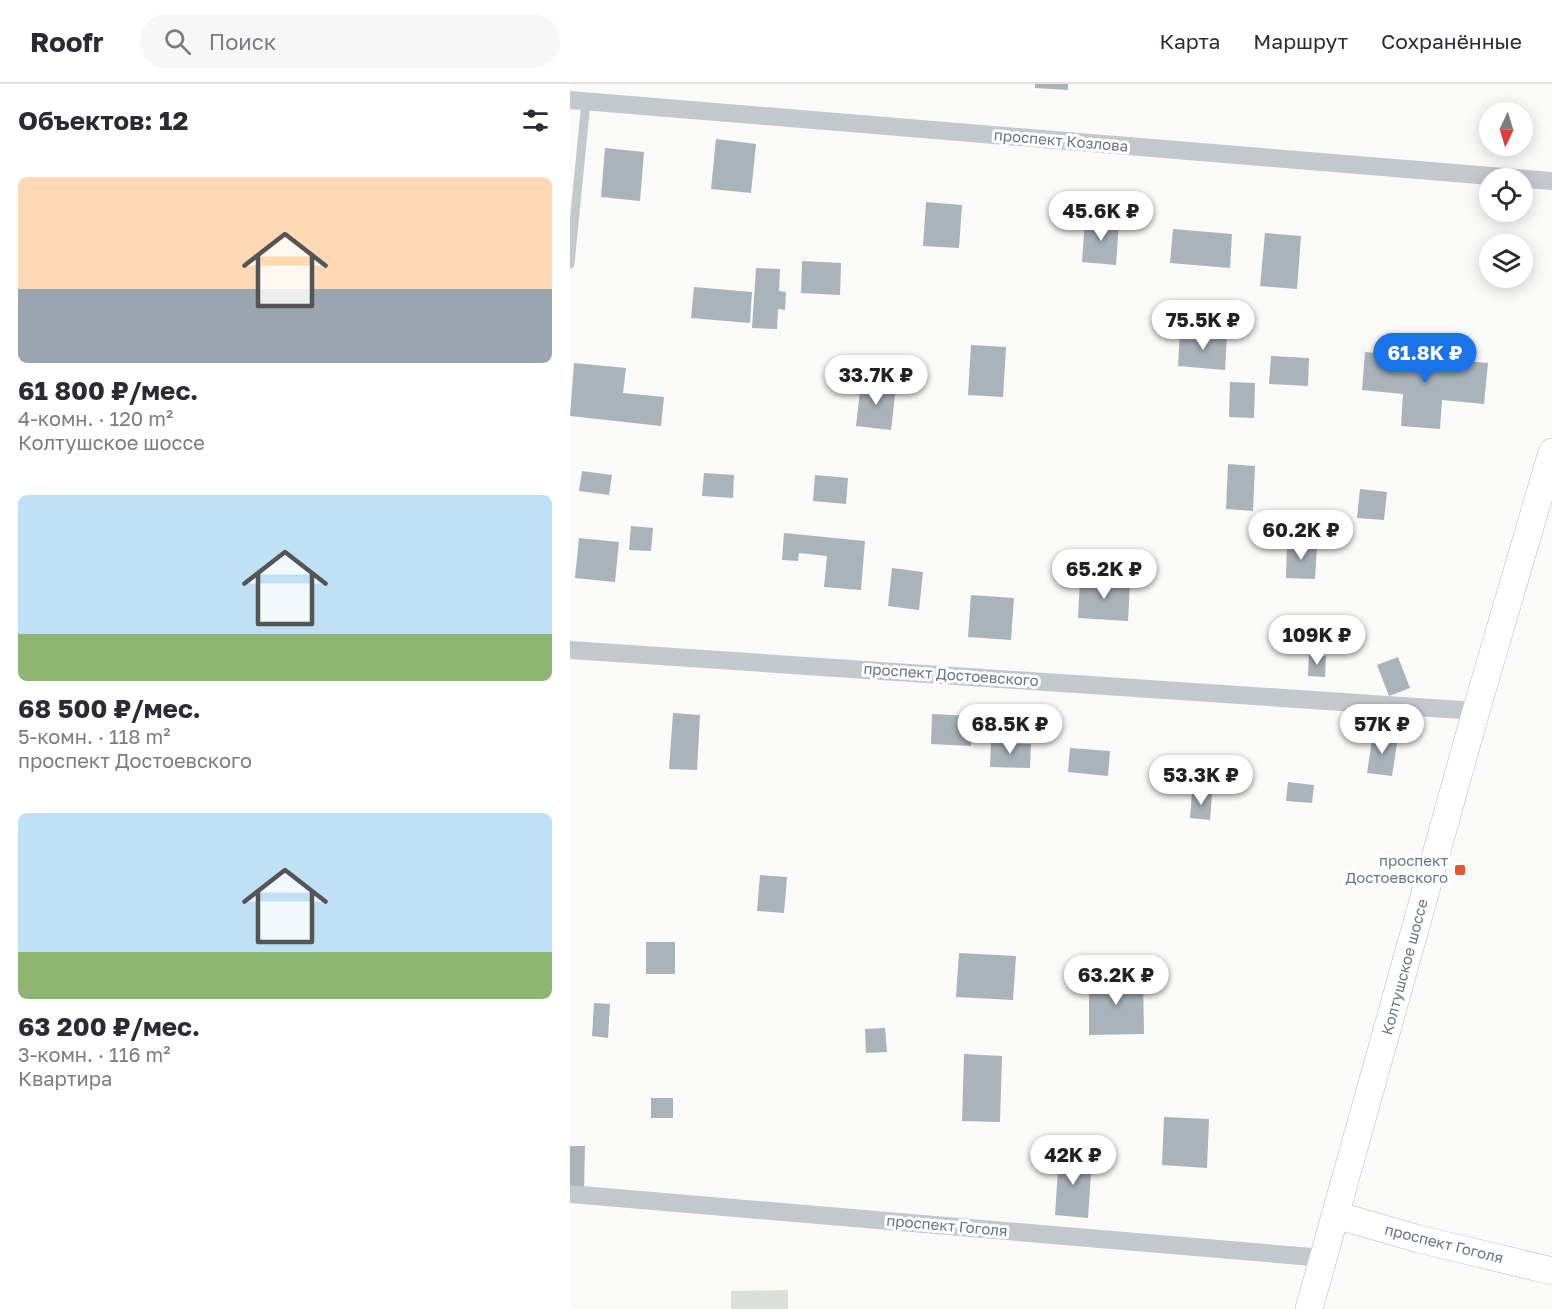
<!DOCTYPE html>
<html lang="ru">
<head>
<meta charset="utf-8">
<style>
	:root { --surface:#fff; --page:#f7f7f7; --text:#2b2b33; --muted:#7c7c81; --line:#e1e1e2; --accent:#1a73e8 }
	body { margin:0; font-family:"Golos Text",sans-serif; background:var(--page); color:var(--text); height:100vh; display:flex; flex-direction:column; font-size:22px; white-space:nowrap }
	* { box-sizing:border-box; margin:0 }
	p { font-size:20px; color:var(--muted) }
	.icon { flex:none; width:33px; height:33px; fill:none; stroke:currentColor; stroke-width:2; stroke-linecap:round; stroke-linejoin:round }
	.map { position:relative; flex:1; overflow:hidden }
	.drawer { display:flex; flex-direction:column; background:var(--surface); width:570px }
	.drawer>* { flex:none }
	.needle { width:39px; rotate:184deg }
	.buttons { position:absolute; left:909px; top:18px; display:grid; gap:12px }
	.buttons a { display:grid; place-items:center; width:54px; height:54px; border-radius:50%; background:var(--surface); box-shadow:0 3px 15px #0003; font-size:30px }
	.price { position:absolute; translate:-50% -51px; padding:0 14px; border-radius:21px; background:#fff; color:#222; font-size:20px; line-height:39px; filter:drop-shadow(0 2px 3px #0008) }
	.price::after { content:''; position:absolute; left:50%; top:36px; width:18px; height:14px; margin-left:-9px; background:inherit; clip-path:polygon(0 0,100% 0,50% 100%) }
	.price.selected { background:var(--accent); color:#fff }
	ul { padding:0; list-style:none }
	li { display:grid; align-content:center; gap:12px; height:318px; padding:0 18px }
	li span { display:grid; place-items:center; height:186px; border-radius:9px; color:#555 }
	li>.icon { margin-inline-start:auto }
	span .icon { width:108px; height:108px; fill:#fffc; stroke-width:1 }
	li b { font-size:26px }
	h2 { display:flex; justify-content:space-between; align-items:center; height:72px; padding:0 18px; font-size:26px }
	header { display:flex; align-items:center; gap:36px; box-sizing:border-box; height:84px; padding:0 30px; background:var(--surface); border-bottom:2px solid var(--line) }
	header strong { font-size:28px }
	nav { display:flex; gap:33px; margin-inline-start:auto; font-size:21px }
	.search { width:420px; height:54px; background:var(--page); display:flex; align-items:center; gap:15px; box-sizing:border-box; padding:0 21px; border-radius:33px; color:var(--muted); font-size:22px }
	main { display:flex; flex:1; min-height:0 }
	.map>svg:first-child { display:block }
</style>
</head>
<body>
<header>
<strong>Roofr</strong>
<div class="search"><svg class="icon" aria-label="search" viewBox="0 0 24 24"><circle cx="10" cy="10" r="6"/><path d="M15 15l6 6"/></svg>Поиск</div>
<nav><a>Карта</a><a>Маршрут</a><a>Сохранённые</a></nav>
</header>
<main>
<section class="drawer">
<h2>Объектов: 12<svg class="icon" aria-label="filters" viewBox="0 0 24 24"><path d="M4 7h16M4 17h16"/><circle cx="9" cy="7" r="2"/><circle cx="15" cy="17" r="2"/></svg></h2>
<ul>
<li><span style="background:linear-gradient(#ffd9b3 60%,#9aa5b1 0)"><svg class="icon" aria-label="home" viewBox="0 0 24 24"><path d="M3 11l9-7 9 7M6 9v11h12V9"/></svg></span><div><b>61 800 ₽/мес.</b><p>4-комн. · 120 m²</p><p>Колтушское шоссе</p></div></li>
<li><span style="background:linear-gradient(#bfe0f5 75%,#8fb573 0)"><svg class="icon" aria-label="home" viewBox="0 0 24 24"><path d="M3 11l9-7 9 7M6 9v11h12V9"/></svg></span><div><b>68 500 ₽/мес.</b><p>5-комн. · 118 m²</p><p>проспект Достоевского</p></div></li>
<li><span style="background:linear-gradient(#bfe0f5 75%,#8fb573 0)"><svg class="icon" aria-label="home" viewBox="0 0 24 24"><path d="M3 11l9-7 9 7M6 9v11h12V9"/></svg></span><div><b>63 200 ₽/мес.</b><p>3-комн. · 116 m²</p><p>Квартира</p></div></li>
</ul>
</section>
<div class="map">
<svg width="982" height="1225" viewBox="0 0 982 1225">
	<rect width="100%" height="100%" fill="#fafaf8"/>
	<path fill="#dadfd7" d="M218 1206V1225H161V1207Z"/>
	<g fill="#aab3b9">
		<path d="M465 0H498V6L465 4Z"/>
		<path d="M146 55 186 60 181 109 141 105Z"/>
		<path d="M35 64 74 68 70 117 31 113Z"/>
		<path d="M356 118 392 121 389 164 353 162Z"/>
		<path d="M515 136 549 138 546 181 512 178Z"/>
		<path d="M603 145 662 150 660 184 600 179Z"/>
		<path d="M695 149 731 152 727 205 690 202Z"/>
		<path d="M232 177 271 179 270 211 231 209Z"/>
		<path d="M186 184 210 185 209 207 216 208 215 226 208 225 207 245 182 244Z"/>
		<path d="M124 203 182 208 180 239 121 234Z"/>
		<path d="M610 248 657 251 655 286 608 282Z"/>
		<path d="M401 261 436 263 433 313 398 311Z"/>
		<path d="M795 268 918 279 914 320 872 316 870 345 831 342 833 310 792 306Z"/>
		<path d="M701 272 739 274 738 302 699 300Z"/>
		<path d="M4 279 56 284 53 309 94 313 91 342 0 332Z"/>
		<path d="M660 298 685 299 684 334 659 333Z"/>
		<path d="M291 299 326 302 321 346 286 342Z"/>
		<path d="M658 380 685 382 683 427 656 425Z"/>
		<path d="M12 387 42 391 39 411 9 407Z"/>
		<path d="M134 389 164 391 163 414 132 412Z"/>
		<path d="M245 391 278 394 276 420 243 417Z"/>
		<path d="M790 405 817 408 814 436 787 434Z"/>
		<path d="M61 442 83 444 81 467 59 466Z"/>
		<path d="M214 449 295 457 291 506 254 503 257 472 229 469 228 477 212 476Z"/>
		<path d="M9 454 49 458 45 498 5 494Z"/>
		<path d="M717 460 747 461 745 495 716 494Z"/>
		<path d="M322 484 353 488 349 526 318 522Z"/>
		<path d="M510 495 560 498 558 537 508 534Z"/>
		<path d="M401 511 444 514 441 556 398 553Z"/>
		<path d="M739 571 756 572 755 593 738 592Z"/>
		<path d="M828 573 840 604 819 612 807 581Z"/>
		<path d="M103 629 130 631 127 686 99 685Z"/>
		<path d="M362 630 403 632 401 662 361 660Z"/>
		<path d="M803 649 828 653 822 692 797 689Z"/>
		<path d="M421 658 461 660 460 684 420 683Z"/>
		<path d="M500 664 540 667 538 692 498 688Z"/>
		<path d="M718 698 744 701 742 719 716 717Z"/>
		<path d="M622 708 642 710 640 736 620 734Z"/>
		<path d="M190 791 217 793 214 829 187 827Z"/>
		<rect x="76" y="858" width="29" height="32"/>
		<path d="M389 869 446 872 443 916 386 913Z"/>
		<path d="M519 894H573L574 950 519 951Z"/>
		<path d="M24 919 40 920 38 954 22 952Z"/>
		<path d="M315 944 317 968 296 969 295 945Z"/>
		<path d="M394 970 432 972 430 1038 392 1037Z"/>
		<rect x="81" y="1014" width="22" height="20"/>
		<path d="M594 1033 639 1035 637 1084 592 1081Z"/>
		<path d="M0 1062H15L14 1105H0Z"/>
		<path d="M489 1071 522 1074 518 1134 485 1131Z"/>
	</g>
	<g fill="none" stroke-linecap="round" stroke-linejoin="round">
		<defs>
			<g id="secondary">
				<path d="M766 1131 849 1155 982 1187"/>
				<path d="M739 1225 906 627 982 368"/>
			</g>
		</defs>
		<use href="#secondary" stroke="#b3babf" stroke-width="28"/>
		<path stroke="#c3c8cc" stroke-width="9" d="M0 180 16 18"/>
		<g stroke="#c3c8cc" stroke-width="18">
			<path d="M0 16 982 97"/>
			<path d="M0 566 906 627"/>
			<path d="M0 1110 754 1174"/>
		</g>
		<use href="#secondary" stroke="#fff" stroke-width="27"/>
	</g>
	<rect fill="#e4572e" stroke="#fff" stroke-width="2" x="884" y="780" width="12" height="12" rx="3"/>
	<g text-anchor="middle" stroke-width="6" stroke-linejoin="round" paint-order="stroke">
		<g font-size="15" fill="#657683" stroke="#fff">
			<text transform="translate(491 57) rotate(5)" y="5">проспект Козлова</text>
			<text transform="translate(381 591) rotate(4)" y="5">проспект Достоевского</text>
			<text transform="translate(835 883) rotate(-75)" y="5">Колтушское шоссе</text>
			<text transform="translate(377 1142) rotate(5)" y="5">проспект Гоголя</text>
			<text transform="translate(874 1160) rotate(14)" y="5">проспект Гоголя</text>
		</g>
		<g font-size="15" fill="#657683" stroke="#fff" text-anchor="end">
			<text x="878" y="782">проспект<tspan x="878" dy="17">Достоевского</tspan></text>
		</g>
	</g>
</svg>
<div class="buttons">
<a><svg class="needle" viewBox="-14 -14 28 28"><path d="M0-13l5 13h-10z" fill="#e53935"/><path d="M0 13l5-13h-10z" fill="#7c7c81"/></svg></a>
<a><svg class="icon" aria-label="locate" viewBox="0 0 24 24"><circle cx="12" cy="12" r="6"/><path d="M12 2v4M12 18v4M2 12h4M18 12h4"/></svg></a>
<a><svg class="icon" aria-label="layers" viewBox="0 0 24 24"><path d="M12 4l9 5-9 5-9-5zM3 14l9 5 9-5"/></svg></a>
</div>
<b class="price" style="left:531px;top:158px">45.6K ₽</b>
<b class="price" style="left:633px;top:267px">75.5K ₽</b>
<b class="price selected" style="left:855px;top:300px">61.8K ₽</b>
<b class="price" style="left:306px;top:322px">33.7K ₽</b>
<b class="price" style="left:731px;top:477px">60.2K ₽</b>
<b class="price" style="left:534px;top:516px">65.2K ₽</b>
<b class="price" style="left:747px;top:582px">109K ₽</b>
<b class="price" style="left:440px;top:671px">68.5K ₽</b>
<b class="price" style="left:812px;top:671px">57K ₽</b>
<b class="price" style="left:631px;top:722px">53.3K ₽</b>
<b class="price" style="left:546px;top:922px">63.2K ₽</b>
<b class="price" style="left:503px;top:1102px">42K ₽</b>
</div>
</main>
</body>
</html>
